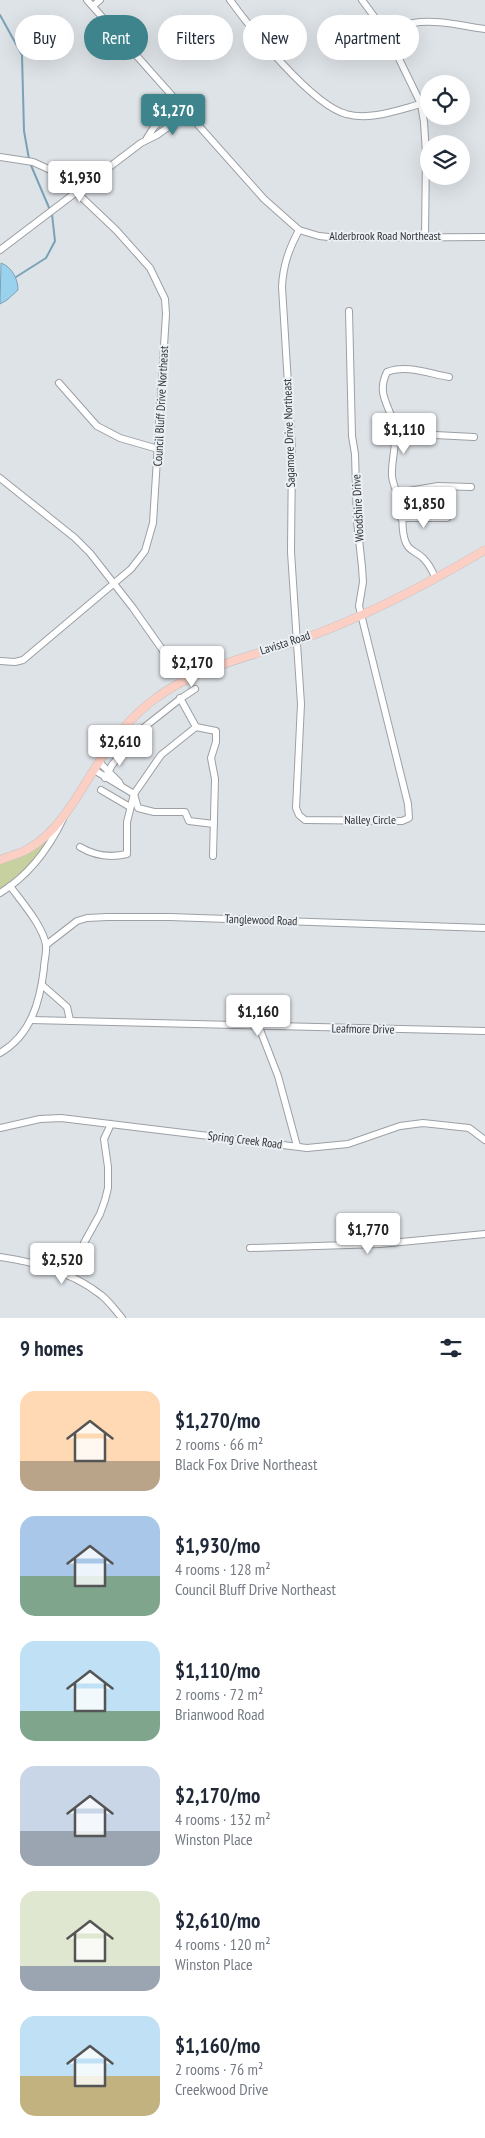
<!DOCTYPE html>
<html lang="en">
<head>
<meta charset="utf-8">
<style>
	:root { --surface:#fff; --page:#f6f6f7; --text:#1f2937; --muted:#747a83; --accent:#3d848d }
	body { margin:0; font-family:"PT Sans Narrow",sans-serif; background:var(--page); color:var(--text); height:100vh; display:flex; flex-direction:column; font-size:19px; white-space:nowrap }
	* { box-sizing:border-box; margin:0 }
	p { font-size:16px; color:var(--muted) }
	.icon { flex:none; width:28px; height:28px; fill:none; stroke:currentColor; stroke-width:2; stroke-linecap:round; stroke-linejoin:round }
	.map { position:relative; height:1318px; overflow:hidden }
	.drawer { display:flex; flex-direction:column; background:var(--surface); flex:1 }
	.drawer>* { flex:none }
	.top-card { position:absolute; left:15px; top:15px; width:455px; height:45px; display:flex; gap:10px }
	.controls { position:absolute; left:420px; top:75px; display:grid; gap:10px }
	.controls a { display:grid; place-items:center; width:50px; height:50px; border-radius:50%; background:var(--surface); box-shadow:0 5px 20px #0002; font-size:25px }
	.price { position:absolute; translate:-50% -42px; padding:0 11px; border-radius:5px; background:#fff; color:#222; font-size:16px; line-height:32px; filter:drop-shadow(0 1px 2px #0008) }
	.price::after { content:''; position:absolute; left:50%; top:30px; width:15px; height:11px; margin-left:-8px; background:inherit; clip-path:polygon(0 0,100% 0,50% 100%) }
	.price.selected { background:var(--accent); color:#fff }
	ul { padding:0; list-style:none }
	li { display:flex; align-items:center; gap:15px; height:125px; padding:0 20px }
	li span { display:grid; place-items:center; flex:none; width:140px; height:100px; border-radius:15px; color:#555 }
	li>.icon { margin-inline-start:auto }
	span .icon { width:60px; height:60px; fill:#fffc; stroke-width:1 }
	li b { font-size:21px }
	h2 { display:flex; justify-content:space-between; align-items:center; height:60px; padding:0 20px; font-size:21px }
	.pill { padding:0 18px; border-radius:22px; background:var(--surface); box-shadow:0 5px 20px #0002; font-size:18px; line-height:45px }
	.pill.selected { background:var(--accent); color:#fff }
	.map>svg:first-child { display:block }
</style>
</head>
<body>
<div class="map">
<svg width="485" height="1318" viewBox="0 0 485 1318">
	<rect width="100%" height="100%" fill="#dee3e8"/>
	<path fill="#c7d09f" d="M67 813 52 842 0 893V860L29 849Z"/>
	<path fill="#9ad2ee" stroke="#7aa2b6" d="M1 263C12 267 18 279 18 290L7 300 0 304Z"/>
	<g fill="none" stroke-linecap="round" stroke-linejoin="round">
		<g stroke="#7aa2b6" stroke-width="2">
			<path d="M0 15 22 55 24 131 29 159"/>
			<path d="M30 163 50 210"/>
			<path d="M16 277 46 258 55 241 52 214"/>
		</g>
		<defs>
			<g id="minor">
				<path d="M87 0 264 199 299 230 319 236 338 238 485 237"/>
				<path d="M230 0C251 29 312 105 346 114 369 121 398 110 421 104"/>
				<path d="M362 0 387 34 421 104 424 122 426 154 425 237"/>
				<path d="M93 6 100 0"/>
				<path d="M387 34C395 31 404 25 413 23 436 19 462 26 485 29"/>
				<path d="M147 138 154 127 179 103"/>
				<path d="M0 157 33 162 55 172 76 192 116 230 150 268 165 299 166 314 153 523 145 551 131 569 23 660 15 662 0 661"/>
				<path d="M299 230C289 249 283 265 282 287L292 449 291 552 301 704 296 808 299 815 305 820 402 821 409 818 408 804 359 606 363 582 362 567 357 521 355 454 352 436 349 311"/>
				<path d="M0 250 141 143 157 135 188 113"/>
				<path d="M59 383 97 426 120 438 158 449"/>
				<path d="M396 433 474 437"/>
				<path d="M0 478 75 538 90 553 133 608 171 662 187 678"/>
				<path d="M397 493 438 486 471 487"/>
				<path d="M401 518H447"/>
				<path d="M435 577C432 570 428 563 423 558 417 552 409 551 406 543 401 532 403 521 402 509 400 498 393 487 392 476 391 462 397 442 395 430 392 407 375 396 387 372 406 364 430 374 449 377"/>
				<path d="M180 698 196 727"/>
				<path d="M99 762 119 782 121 786"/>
				<path d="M94 770 134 794 138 808 154 812H185L189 821 214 824"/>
				<path d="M105 778 112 765 142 729 180 699 195 689"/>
				<path d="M101 790 130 807"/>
				<path d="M80 847C95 856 110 858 127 854V822L134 794 161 755 196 727 216 731V742L211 758 215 779 213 856"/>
				<path d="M0 893C28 876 49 848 63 819"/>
				<path d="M46 945 77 921 87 918 107 917H170L485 928"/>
				<path d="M42 985 67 1007 70 1020"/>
				<path d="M31 1020 485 1031"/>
				<path d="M259 1027 278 1076 297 1146"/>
				<path d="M0 1053C31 1035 40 1002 44 968 44 961 47 952 46 945 43 926 21 901 10 886"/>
				<path d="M0 1128 40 1119 61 1118 307 1148 348 1144 400 1126 423 1123 469 1128 485 1140"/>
				<path d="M250 1248 380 1244 485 1234"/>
				<path d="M0 1257C36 1262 72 1272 101 1295 109 1301 115 1310 122 1318"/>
				<path d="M69 1276 84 1243 100 1214 105 1200 108 1188V1167L104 1139 111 1124"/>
			</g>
			<path id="major" d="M0 860C9 856 20 854 28 849 59 832 79 793 97 765 111 742 130 718 152 701 196 667 246 658 297 641 363 618 426 585 485 550"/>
		</defs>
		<use href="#minor" stroke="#9ca0a5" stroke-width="8"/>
		<use href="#major" stroke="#c1c2c2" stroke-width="9"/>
		<use href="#minor" stroke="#fff" stroke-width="6"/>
		<use href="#major" stroke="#fccfc4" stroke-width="8"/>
	</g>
	<g text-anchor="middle" stroke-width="4" stroke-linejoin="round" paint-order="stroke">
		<g font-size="12" fill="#313235" stroke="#ebf0f5">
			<text x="385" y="240">Alderbrook Road Northeast</text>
			<text transform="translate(161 406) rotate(-87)" y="4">Council Bluff Drive Northeast</text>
			<text transform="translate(289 433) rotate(-92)" y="4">Sagamore Drive Northeast</text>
			<text transform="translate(358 508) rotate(-93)" y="4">Woodshire Drive</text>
			<text transform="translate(285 643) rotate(-18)" y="4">Lavista Road</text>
			<text x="370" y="824">Nalley Circle</text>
			<text transform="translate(261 920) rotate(2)" y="4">Tanglewood Road</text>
			<text transform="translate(363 1029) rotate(1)" y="4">Leafmore Drive</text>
			<text transform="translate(245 1140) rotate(7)" y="4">Spring Creek Road</text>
		</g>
	</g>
</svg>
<div class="controls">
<a><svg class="icon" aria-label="locate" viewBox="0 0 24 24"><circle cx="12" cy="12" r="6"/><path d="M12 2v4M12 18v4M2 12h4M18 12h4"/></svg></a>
<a><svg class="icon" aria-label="layers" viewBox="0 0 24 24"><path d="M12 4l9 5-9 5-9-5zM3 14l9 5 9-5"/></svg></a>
</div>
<b class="price selected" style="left:173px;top:136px">$1,270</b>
<b class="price" style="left:80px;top:203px">$1,930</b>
<b class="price" style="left:404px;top:455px">$1,110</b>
<b class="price" style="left:424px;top:529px">$1,850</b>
<b class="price" style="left:192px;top:688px">$2,170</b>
<b class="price" style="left:120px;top:767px">$2,610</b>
<b class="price" style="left:258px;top:1037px">$1,160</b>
<b class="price" style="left:368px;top:1255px">$1,770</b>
<b class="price" style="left:62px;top:1285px">$2,520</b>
<div class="top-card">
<a class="pill">Buy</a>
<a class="pill selected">Rent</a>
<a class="pill">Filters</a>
<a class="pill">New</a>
<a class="pill">Apartment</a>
</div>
</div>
<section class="drawer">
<h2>9 homes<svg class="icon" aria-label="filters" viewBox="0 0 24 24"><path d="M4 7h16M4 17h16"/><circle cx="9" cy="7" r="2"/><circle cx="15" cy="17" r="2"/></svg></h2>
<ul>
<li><span style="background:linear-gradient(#ffd9b3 70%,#b9a48a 0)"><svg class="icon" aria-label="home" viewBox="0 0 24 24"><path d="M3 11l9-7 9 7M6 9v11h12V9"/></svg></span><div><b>$1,270/mo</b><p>2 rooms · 66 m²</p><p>Black Fox Drive Northeast</p></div></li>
<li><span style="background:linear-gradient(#a9c7e8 60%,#7fa58c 0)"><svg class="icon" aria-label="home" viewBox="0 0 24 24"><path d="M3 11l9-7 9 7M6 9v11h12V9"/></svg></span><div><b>$1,930/mo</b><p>4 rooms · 128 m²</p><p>Council Bluff Drive Northeast</p></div></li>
<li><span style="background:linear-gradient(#bfe0f5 70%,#7fa58c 0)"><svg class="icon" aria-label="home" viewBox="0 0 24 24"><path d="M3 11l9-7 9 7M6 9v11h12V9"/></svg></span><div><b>$1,110/mo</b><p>2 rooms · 72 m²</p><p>Brianwood Road</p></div></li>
<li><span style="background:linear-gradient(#c9d6e8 65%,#9aa5b1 0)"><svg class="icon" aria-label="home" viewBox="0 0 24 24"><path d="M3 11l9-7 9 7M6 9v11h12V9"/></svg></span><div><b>$2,170/mo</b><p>4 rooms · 132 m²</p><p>Winston Place</p></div></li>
<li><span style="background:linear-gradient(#dfe7d0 75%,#9aa5b1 0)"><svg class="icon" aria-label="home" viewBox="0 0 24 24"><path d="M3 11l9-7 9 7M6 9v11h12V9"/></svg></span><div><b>$2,610/mo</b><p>4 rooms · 120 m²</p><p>Winston Place</p></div></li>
<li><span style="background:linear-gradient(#bfe0f5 60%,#c2b280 0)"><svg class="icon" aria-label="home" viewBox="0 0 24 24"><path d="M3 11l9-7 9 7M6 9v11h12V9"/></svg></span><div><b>$1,160/mo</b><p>2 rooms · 76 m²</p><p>Creekwood Drive</p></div></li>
</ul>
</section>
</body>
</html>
